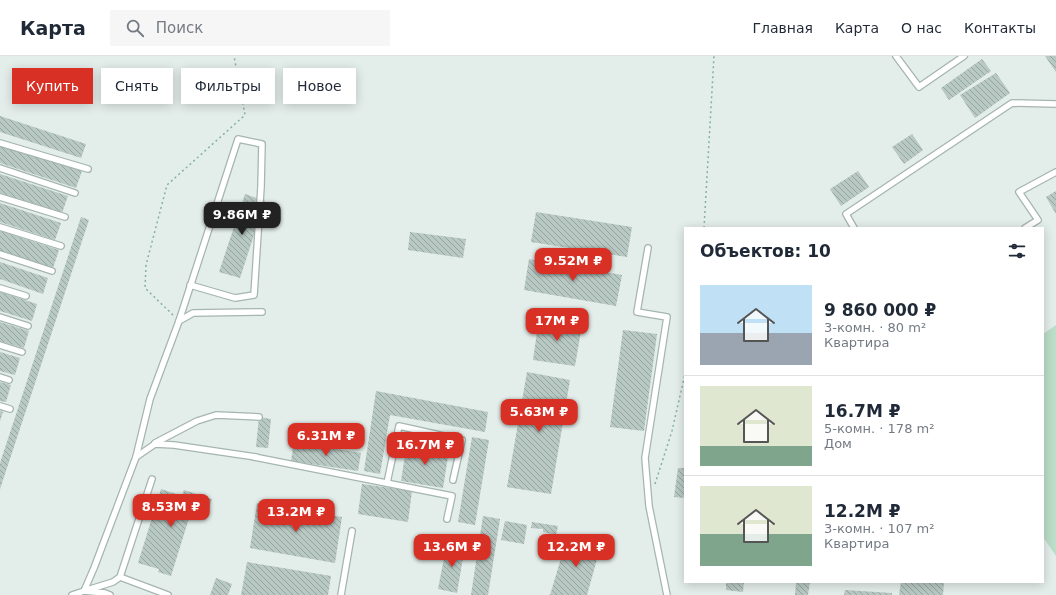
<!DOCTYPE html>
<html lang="ru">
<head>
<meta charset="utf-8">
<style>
	:root { --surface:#fff; --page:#f6f6f7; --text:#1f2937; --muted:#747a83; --line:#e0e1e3; --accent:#d93025 }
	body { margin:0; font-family:"DejaVu Sans",sans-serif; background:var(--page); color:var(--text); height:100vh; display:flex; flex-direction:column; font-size:15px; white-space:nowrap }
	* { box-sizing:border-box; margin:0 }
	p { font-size:13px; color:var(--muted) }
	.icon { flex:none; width:22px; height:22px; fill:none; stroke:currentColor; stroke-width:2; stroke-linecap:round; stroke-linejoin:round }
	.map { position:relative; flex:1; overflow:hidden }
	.drawer { position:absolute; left:684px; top:171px; width:360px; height:356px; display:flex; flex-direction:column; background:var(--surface); border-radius:0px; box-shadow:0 2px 10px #0003 }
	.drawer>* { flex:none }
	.guide { position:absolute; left:12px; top:12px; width:380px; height:36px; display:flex; gap:8px }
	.price { position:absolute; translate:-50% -34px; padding:0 9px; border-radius:8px; background:var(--accent); color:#fff; font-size:13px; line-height:26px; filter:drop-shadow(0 1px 2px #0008) }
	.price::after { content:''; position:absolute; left:50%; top:24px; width:12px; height:9px; margin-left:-6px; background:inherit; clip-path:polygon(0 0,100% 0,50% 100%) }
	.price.selected { background:#222; color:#fff }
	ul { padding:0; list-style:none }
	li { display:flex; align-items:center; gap:12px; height:100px; padding:0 16px }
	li+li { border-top:1px solid var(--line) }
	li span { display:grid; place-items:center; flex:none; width:112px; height:80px; border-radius:0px; color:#555 }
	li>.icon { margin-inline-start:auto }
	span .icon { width:48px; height:48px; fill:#fffc; stroke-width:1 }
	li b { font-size:17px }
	h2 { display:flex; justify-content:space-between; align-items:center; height:48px; padding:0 16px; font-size:17px }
	.chip { padding:0 14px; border-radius:0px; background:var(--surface); box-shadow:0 2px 10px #0003; font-size:14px; line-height:36px }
	.chip.selected { background:var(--accent); color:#fff }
	header { display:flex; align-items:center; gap:24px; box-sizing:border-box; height:56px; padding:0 20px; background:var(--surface); border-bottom:1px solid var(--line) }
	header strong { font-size:19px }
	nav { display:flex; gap:22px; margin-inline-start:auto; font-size:14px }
	.search { width:280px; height:36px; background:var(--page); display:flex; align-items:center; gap:10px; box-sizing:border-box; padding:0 14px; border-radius:0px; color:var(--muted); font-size:15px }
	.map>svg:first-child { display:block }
</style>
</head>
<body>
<header>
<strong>Карта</strong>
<div class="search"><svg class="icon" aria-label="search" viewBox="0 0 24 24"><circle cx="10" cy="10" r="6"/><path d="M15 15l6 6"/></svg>Поиск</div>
<nav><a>Главная</a><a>Карта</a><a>О нас</a><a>Контакты</a></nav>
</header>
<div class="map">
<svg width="1056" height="539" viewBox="0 0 1056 539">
	<defs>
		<pattern id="building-back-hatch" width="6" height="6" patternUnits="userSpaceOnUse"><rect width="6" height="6" fill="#b8c8c3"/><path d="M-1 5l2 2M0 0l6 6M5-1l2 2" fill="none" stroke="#95a49f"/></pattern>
	</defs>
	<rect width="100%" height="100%" fill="#e3ede9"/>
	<path fill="#bbdec8" d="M1056 269V500L1043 481V278Z"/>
	<g fill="url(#building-back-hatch)">
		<path d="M1045 0H1056V16Z"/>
		<path d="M982 3 991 15 949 44 941 32Z"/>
		<path d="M996 17 1010 37 975 62 960 39Z"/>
		<path d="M0 60 86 88 81 102 0 76Z"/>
		<path d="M912 78 923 94 904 108 892 91Z"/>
		<path d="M0 88 82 115 76 132 0 107Z"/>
		<path d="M858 115 869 131 841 150 830 133Z"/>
		<path d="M0 118 68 140 62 157 0 137Z"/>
		<path d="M1056 135V158L1046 141Z"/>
		<path d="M245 138 265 145 240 222 219 216Z"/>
		<path d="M0 147 61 167 55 184 0 166Z"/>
		<path d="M536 156 632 171 627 201 531 186Z"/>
		<path d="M81 161 89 164 0 433V407Z"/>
		<path d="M0 175 59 194 53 212 0 195Z"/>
		<path d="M410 176 466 183 463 202 408 194Z"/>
		<path d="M529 203 622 219 616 250 524 234Z"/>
		<path d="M0 206 48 222 43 238 0 223Z"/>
		<path d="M0 236 37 248 32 265 0 255Z"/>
		<path d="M539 262 582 269 575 310 533 304Z"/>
		<path d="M0 266 29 275 24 292 0 285Z"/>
		<path d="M623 274 657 278 644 375 610 371Z"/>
		<path d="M0 296 20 302 15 319 0 315Z"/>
		<path d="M527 316 570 324 551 438 507 431Z"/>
		<path d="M0 326 11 329 6 346 0 345Z"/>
		<path d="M376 335 488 356 485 376 390 359 380 418 364 415Z"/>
		<path d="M0 355 3 356 0 365Z"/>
		<path d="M259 361 271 363 268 392 256 391Z"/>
		<path d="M472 381 489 384 475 469 458 466Z"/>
		<path d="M294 386 361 397 358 415 291 405Z"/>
		<path d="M407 387 449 394 443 432 401 425Z"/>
		<path d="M678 412H685V442L674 441Z"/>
		<path d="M362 428 412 435 408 466 358 458Z"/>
		<path d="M161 433 182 440 184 434 212 443 205 464 190 459 171 520 158 516 159 513 138 507Z"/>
		<path d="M257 447 342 461 335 507 250 492Z"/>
		<path d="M483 460 500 463 488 539H471Z"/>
		<path d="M505 465 527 469 524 488 501 484Z"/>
		<path d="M532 466 558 470 556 479 543 476V473L531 472Z"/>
		<path d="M568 479 601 489 587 539H550Z"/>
		<path d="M447 487 465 490 457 537 438 533Z"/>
		<path d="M247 506 331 520 328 539H241Z"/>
		<path d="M216 522 232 528 228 539H210Z"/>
		<path d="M726 526H744L743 536 726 534Z"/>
		<path d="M796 526H810L808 539H795Z"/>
		<path d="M901 526H944L943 539H899Z"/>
		<path d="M845 534 892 537V539H844Z"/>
	</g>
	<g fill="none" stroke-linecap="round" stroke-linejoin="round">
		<defs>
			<g id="lane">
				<path d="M896 0 919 31 964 0"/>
				<path d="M0 87 88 113"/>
				<path d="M0 112 75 137"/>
				<path d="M0 141 65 161"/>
				<path d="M0 171 61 190"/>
				<path d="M854 172 846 158 1012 47 1056 48"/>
				<path d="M1025 172 1038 164 1019 136 1056 116"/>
				<path d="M648 192 637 256 667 261 645 402 649 450 667 539"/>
				<path d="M0 198 52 215"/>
				<path d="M0 232 26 240"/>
				<path d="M0 261 28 270"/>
				<path d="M179 265 238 83 262 88 261 131 254 239 235 242 190 229"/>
				<path d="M0 289 22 296"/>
				<path d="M0 321 9 324"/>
				<path d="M0 350 10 353"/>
				<path d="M155 387 197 365 216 359 259 361"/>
				<path d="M136 401 150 343 179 265 193 257 262 256"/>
				<path d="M254 401 452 440 447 463"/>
				<path d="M387 427 399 370 462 384 453 424"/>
				<path d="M120 521 168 539"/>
				<path d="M84 535 94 512 136 401 155 388 174 389 256 401"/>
				<path d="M84 535 113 526 120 521 152 423"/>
				<path d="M72 539 84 535 105 537 110 539"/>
				<path d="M341 539 352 475"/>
			</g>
		</defs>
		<use href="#lane" stroke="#a5b5b1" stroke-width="8"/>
		<g stroke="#83b1a7" stroke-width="1.5" stroke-dasharray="2 3" stroke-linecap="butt">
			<path d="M704 172 714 0"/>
			<path d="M173 259 145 232 146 209 167 129 245 59 234 0"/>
			<path d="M655 428 672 375 685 318"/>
		</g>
		<use href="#lane" stroke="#fff" stroke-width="5.5"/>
	</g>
</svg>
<b class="price selected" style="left:242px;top:180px">9.86M ₽</b>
<b class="price" style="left:573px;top:226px">9.52M ₽</b>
<b class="price" style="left:557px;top:286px">17M ₽</b>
<b class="price" style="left:539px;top:377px">5.63M ₽</b>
<b class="price" style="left:326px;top:401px">6.31M ₽</b>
<b class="price" style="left:425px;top:410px">16.7M ₽</b>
<b class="price" style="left:171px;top:472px">8.53M ₽</b>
<b class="price" style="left:296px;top:477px">13.2M ₽</b>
<b class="price" style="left:452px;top:512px">13.6M ₽</b>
<b class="price" style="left:576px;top:512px">12.2M ₽</b>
<div class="guide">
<a class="chip selected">Купить</a>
<a class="chip">Снять</a>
<a class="chip">Фильтры</a>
<a class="chip">Новое</a>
</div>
<section class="drawer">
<h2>Объектов: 10<svg class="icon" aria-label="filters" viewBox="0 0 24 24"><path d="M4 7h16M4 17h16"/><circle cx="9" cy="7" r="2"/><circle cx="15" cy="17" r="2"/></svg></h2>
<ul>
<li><span style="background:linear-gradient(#bfe0f5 60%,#9aa5b1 0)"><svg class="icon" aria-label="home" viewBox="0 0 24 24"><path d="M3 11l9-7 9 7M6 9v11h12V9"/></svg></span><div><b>9 860 000 ₽</b><p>3-комн. · 80 m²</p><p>Квартира</p></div></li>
<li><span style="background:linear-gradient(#dfe7d0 75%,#7fa58c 0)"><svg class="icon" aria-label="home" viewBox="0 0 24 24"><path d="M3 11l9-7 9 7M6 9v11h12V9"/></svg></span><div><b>16.7M ₽</b><p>5-комн. · 178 m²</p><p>Дом</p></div></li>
<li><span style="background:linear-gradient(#dfe7d0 60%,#7fa58c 0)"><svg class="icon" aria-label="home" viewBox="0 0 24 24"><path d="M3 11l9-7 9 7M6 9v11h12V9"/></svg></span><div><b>12.2M ₽</b><p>3-комн. · 107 m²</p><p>Квартира</p></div></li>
</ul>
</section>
</div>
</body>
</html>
